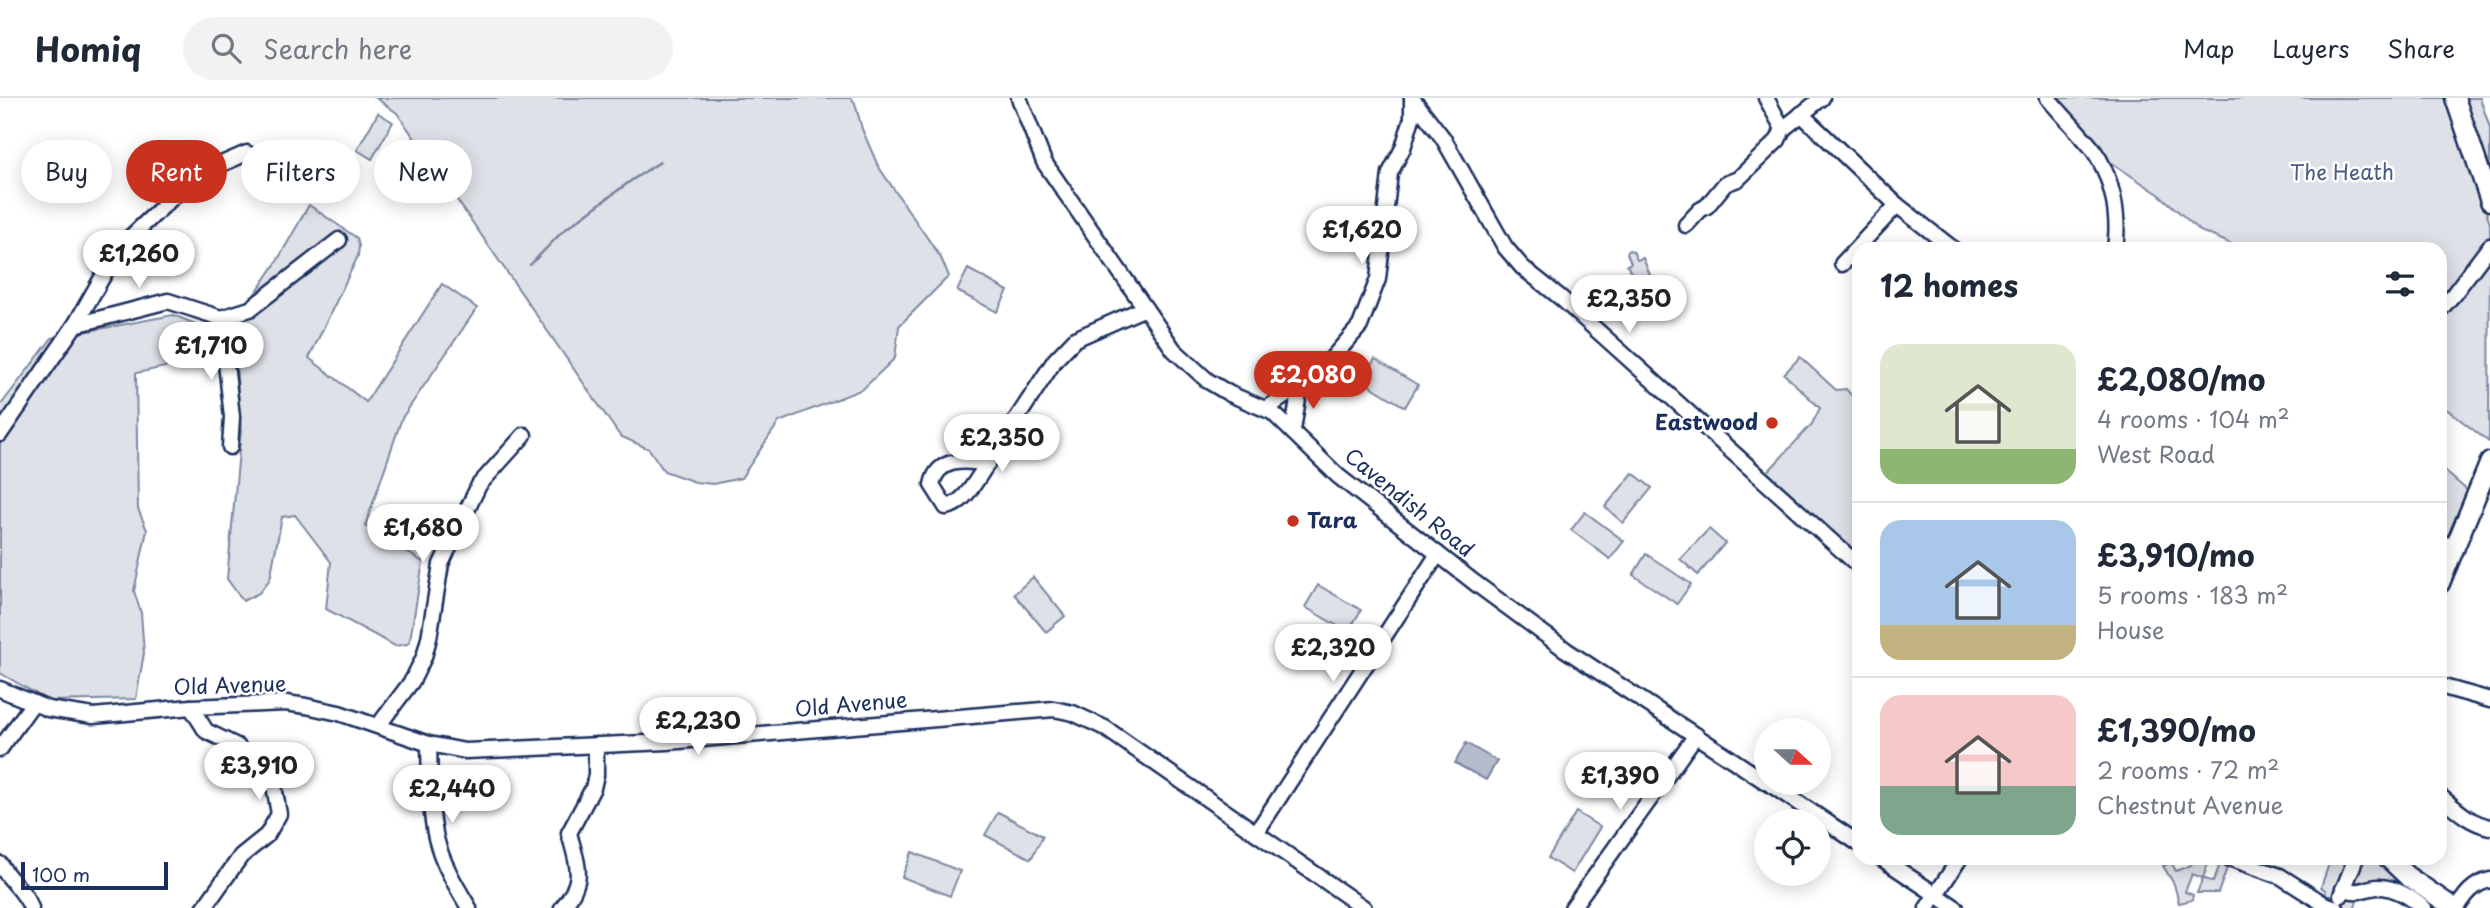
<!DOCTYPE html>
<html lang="en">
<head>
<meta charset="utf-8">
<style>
	:root { --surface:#fff; --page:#f2f2f3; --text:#1f2937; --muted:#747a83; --line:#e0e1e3; --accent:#c8321e }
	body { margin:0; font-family:"Playpen Sans",sans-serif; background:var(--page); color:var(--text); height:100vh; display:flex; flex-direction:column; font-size:26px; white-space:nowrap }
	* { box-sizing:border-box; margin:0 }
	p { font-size:23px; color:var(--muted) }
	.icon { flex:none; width:38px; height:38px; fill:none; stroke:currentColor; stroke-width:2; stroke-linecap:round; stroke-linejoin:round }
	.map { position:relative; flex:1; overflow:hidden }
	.panel { position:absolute; left:1852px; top:144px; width:595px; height:623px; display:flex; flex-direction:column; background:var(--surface); border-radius:21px; box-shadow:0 4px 18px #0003 }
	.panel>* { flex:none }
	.banner { position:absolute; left:21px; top:42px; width:665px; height:63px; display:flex; gap:14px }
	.needle { width:46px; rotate:111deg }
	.buttons { position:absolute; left:1754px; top:620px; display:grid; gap:14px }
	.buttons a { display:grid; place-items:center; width:77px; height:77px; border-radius:50%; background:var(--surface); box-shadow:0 4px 18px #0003; font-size:35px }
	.scale { position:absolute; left:21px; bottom:18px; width:147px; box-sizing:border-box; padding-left:7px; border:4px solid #1b2f5e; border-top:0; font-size:19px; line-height:24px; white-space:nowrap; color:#1b2f5e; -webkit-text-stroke:5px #fff; paint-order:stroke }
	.price { position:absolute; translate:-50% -60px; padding:0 16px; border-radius:24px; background:#fff; color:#222; font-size:23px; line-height:46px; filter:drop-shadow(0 2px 4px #0008) }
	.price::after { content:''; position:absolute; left:50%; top:42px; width:21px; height:16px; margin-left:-10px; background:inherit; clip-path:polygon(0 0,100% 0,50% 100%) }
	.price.on { background:var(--accent); color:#fff }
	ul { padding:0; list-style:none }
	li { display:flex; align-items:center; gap:21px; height:175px; padding:0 28px }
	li+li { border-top:2px solid var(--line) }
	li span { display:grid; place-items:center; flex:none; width:196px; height:140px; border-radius:21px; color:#555 }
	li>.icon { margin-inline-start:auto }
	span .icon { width:84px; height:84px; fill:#fffc; stroke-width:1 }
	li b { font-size:30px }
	h2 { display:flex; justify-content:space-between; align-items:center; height:84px; padding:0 28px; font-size:30px }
	.chip { padding:0 24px; border-radius:32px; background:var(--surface); box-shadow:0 4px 18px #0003; font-size:24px; line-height:63px }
	.chip.on { background:var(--accent); color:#fff }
	header { display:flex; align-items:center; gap:42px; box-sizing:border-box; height:98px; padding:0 35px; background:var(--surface); border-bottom:2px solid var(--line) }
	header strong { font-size:33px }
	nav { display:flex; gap:38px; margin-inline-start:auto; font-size:24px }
	.search { width:490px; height:63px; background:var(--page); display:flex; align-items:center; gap:18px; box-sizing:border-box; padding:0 24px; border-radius:38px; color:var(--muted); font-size:26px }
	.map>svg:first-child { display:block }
</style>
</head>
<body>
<header>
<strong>Homiq</strong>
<div class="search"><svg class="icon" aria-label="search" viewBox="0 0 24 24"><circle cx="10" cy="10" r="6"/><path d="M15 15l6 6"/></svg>Search here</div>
<nav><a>Map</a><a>Layers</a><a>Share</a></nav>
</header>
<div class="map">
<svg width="2490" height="810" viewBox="0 0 2490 810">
	<rect width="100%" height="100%" fill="#fff"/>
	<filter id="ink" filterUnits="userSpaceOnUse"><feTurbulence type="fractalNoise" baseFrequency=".0143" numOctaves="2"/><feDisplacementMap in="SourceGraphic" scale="14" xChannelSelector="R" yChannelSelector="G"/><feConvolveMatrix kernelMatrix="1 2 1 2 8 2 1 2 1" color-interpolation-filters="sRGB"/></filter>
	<g filter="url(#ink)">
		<g fill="#dee1e7" stroke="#7c88a2" stroke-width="2">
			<path d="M376 0H851L855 5 862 31 878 68 941 160 949 178 899 228 895 260 863 291 779 324 741 380 713 386 695 384 664 373 649 351 620 338 397 15Z"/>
			<path d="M2054 0H2449L2490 126 2489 344 2440 306V150H2241L2200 133 2160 97 2103 59Z"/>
			<path d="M2461 0H2480L2490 30V89Z"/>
			<path d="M378 15 393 24 372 61 357 52Z"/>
			<path d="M309 107 357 140 359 148 358 158 309 260 366 304 442 186 477 210 402 320 365 428 423 464 410 542 407 546 395 548 326 511 331 464 295 417 282 419 270 481 259 495 243 503 227 481 241 332 233 228 276 165Z"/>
			<path d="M1629 152 1633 153 1637 162 1643 160 1650 177 1645 179 1648 187 1645 188 1647 192 1639 191 1627 167 1631 165 1627 155Z"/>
			<path d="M968 171 1008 193 997 214 957 193Z"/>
			<path d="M173 217 206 230 209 260 136 275 138 411 147 432 134 493 141 515 144 555 136 601 49 603 0 575V308L52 240Z"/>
			<path d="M1800 259 1836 292 1846 291 1858 305V470L1762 380 1812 326 1820 310 1784 276Z"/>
			<path d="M1375 261 1418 287 1405 309 1362 283Z"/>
			<path d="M2440 369 2468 393 2447 442 2440 439V423L2446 408 2440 405Z"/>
			<path d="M1633 375 1652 390 1623 425 1605 409Z"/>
			<path d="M1585 414 1624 443 1610 461 1571 432Z"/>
			<path d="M1709 431 1725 445 1698 477 1680 461Z"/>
			<path d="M1646 456 1691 486 1677 506 1633 477Z"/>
			<path d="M1033 479 1065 518 1046 534 1014 496Z"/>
			<path d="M1318 487 1361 512 1348 534 1305 509Z"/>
			<path d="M998 714 1043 738 1031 761 985 737Z"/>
			<path d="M1576 714 1600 729 1572 775 1548 760Z"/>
			<path d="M912 754 960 773 950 798 902 779Z"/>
			<path d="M2194 760H2210L2203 780 2213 784 2219 769 2217 768 2219 764 2227 770 2218 795H2197L2203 780 2192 776 2185 794 2193 797 2192 802 2179 805 2174 786 2163 768 2171 764 2176 773 2191 767Z"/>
			<path d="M2331 760H2388L2440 810H2424L2415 798 2359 795 2355 810H2328L2338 788 2332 798H2325L2326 793 2321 789Z"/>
		</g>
		<path fill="#b5bbca" stroke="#77839f" stroke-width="2" d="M1466 645 1497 663 1486 682 1455 665Z"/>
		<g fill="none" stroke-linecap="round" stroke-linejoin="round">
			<path stroke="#77839f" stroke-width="2.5" d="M530 167 563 133 632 82 660 64"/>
			<defs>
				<g id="minor">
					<path d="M1019 0 1044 64 1174 252 1208 283 1230 296 1272 314 1338 378 1475 485 1566 552 1766 684"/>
					<path d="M1412 0 1443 40 1505 149 1522 169 1561 200 1858 467"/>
					<path d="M1766 0 1783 31"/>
					<path d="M2048 0C2062 17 2078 33 2092 50 2112 77 2120 118 2115 150"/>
					<path d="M1801 16 1897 107 1952 150"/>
					<path d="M1686 127 1700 112 1707 108 1725 86 1738 81 1778 42 1783 31 1822 0"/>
					<path d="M1842 166 1897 107"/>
					<path d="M2440 212 2453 197 2490 148"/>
					<path d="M221 220 232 319 230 349"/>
					<path d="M75 227 119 150 196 77 247 55"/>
					<path d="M1266 311 1320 274 1360 228 1378 181 1390 75 1403 50 1412 20V0"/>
					<path d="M1293 332 1300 289"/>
					<path d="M0 336 75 227 168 203 221 220 250 211 339 142"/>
					<path d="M987 366C966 362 937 359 932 387L946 409C964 407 977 381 987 366L1055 262 1075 241 1145 210"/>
					<path d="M2440 444 2454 449"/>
					<path d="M2440 588 2490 602"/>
					<path d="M0 591 48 611 93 618 191 609 286 605 306 608 339 615 429 646 465 653 667 644 1054 611 1073 615 1105 630 1364 810"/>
					<path d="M191 609 206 633 237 648 274 688 279 716 267 737 241 758 204 810"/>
					<path d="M378 628 412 583 424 559 429 540 441 466 479 387 524 337"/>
					<path d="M429 646C430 677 429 709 436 740 442 765 456 788 469 810"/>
					<path d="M0 651 33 605"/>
					<path d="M1767 684 1858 745"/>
					<path d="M2440 698C2456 711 2469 725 2490 729"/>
					<path d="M1256 735 1438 456"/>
					<path d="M1881 760 1956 810"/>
					<path d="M2229 760 2280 778 2324 806 2336 810"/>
					<path d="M0 766C9 783 25 792 31 810"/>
					<path d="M2343 791C2362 796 2360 791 2377 789 2395 788 2411 800 2424 810"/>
					<path d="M2341 797 2356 760"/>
					<path d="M562 810C586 781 578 769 569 735L593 690 596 677V647"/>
					<path d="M1572 810 1696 637"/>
					<path d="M1927 810 1960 760"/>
					<path d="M2457 810C2466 796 2473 786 2490 782"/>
				</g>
				<g id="major">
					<path d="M2455 0 2490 103"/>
					<path d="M2440 485 2490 364"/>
					<path d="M2388 760 2407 778 2454 810"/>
				</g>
			</defs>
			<use href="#minor" stroke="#1b2f5e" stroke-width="19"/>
			<use href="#major" stroke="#1b2f5e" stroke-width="23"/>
			<use href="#minor" stroke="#fff" stroke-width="14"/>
			<use href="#major" stroke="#fff" stroke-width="18"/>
		</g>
	</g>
	<g fill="#c8321e" stroke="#fff" stroke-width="2.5">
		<circle cx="1772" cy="325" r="7"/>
		<circle cx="1293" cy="423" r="7"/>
	</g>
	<g text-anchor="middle" stroke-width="5" stroke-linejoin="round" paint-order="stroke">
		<g font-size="21" fill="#4c5c80" stroke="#fff">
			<text x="2342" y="82">The Heath</text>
		</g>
		<g font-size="21" font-weight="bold" fill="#1b2f5e" stroke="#fff" text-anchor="end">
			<text x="1758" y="332">Eastwood</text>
			<text x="1307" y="430" text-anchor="start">Tara</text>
		</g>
		<g font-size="21" fill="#1b2f5e" stroke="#fff">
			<text transform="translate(1409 405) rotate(39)" y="7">Cavendish Road</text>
			<text transform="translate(230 588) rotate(-2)" y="7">Old Avenue</text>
			<text transform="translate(851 607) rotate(-5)" y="7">Old Avenue</text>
		</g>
	</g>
</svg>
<div class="buttons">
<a><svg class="needle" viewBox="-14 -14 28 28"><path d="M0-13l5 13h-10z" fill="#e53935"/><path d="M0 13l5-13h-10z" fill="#747a83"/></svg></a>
<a><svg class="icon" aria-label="locate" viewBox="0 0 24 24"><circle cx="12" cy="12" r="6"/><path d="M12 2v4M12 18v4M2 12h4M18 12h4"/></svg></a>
</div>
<div class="scale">100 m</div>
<b class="price" style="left:1362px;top:168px">£1,620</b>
<b class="price" style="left:139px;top:192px">£1,260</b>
<b class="price" style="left:1629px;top:237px">£2,350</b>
<b class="price" style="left:211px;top:284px">£1,710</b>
<b class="price on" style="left:1313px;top:313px">£2,080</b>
<b class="price" style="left:1002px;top:376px">£2,350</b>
<b class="price" style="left:423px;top:466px">£1,680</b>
<b class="price" style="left:1333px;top:586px">£2,320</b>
<b class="price" style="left:698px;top:659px">£2,230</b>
<b class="price" style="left:259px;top:704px">£3,910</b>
<b class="price" style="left:1620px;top:714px">£1,390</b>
<b class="price" style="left:452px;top:727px">£2,440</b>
<div class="banner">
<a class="chip">Buy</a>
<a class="chip on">Rent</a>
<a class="chip">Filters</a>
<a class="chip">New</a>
</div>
<section class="panel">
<h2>12 homes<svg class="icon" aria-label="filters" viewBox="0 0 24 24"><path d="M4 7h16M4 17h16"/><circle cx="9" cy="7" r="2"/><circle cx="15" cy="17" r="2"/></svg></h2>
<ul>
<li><span style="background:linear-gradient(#dfe7d0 75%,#8fb573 0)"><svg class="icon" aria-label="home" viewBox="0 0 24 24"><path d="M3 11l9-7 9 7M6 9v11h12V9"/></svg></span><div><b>£2,080/mo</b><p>4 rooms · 104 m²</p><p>West Road</p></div></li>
<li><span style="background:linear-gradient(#a9c7e8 75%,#c2b280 0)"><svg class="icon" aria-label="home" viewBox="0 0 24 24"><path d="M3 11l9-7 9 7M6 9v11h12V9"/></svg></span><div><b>£3,910/mo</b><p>5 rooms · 183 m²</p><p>House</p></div></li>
<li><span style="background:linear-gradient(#f6c9c9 65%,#7fa58c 0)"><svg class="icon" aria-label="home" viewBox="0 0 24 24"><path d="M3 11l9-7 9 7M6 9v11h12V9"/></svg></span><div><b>£1,390/mo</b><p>2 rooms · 72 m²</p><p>Chestnut Avenue</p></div></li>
</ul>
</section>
</div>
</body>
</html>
